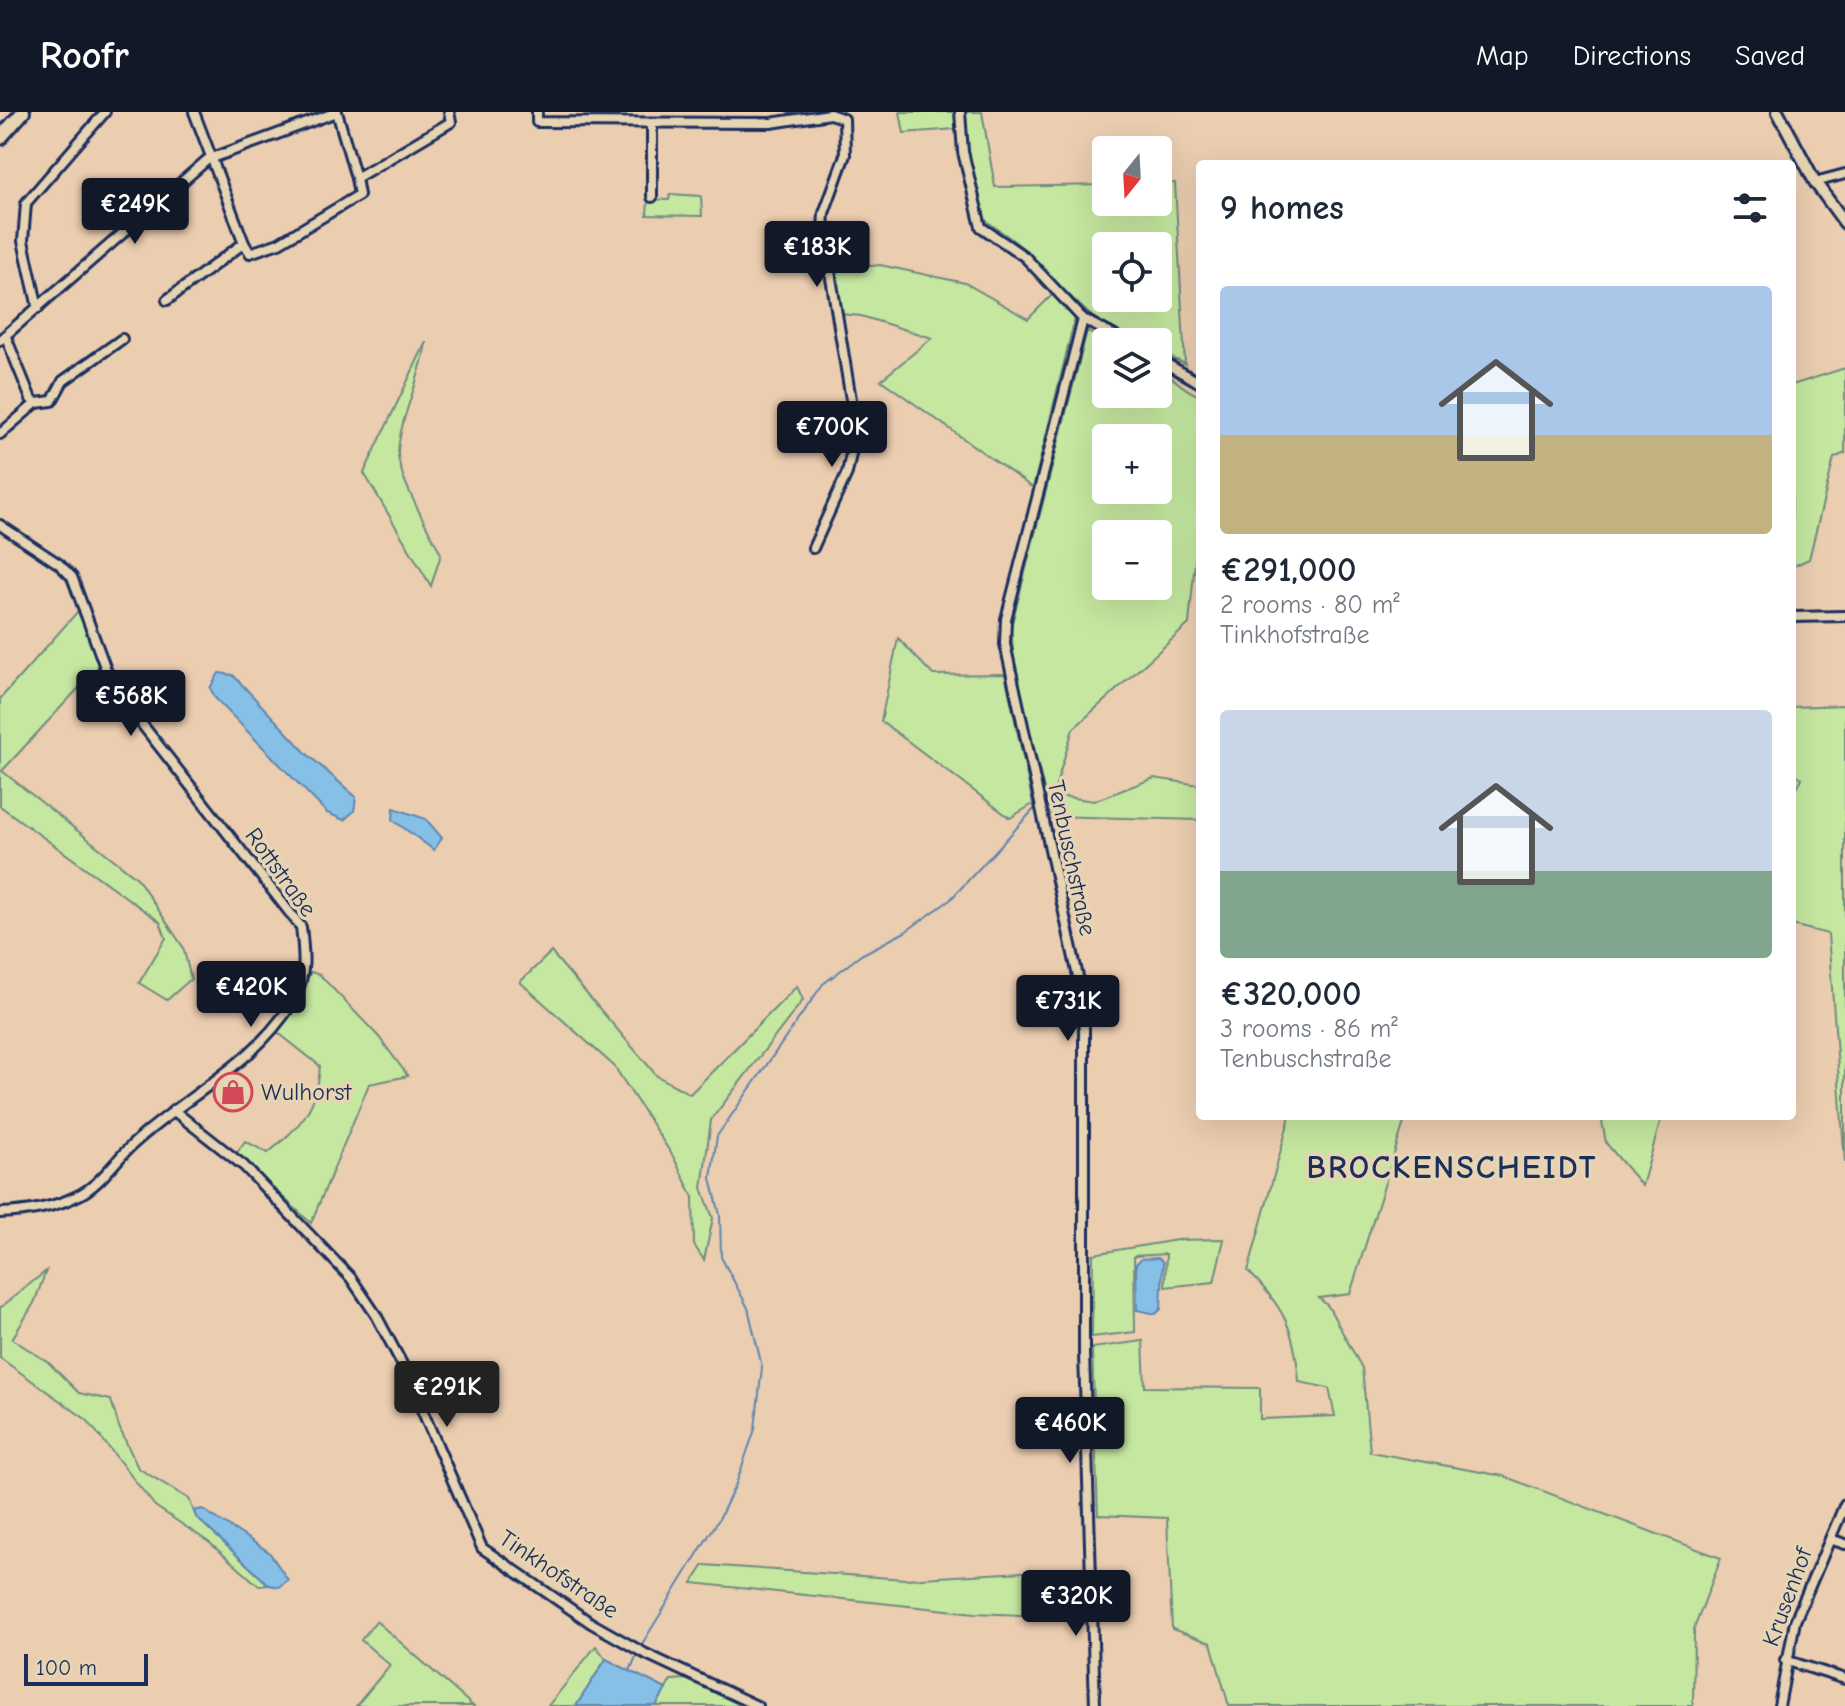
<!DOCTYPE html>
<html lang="en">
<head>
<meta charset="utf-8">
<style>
	:root { --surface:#fff; --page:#f6f6f7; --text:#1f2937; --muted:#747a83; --accent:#111827 }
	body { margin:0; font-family:"Comic Neue",sans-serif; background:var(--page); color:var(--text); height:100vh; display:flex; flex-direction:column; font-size:30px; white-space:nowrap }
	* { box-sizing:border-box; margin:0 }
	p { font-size:26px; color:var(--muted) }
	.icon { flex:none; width:44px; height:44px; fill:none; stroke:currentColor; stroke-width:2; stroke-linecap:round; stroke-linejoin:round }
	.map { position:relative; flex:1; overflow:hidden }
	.drawer { position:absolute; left:1196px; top:48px; width:600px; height:960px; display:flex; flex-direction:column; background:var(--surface); border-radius:8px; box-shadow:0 8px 32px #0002 }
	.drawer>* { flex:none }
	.needle { width:52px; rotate:198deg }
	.controls { position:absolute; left:1092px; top:24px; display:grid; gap:16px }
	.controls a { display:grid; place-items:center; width:80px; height:80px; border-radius:8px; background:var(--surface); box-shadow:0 8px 32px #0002; font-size:40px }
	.scale { position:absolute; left:24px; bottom:20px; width:124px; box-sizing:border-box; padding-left:8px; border:4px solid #1b2f5e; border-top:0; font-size:22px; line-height:28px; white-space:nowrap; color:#1b2f5e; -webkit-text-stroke:6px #e7d4b2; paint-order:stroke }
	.price { position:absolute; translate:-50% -68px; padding:0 18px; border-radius:8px; background:var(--accent); color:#fff; font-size:26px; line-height:52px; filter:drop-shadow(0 2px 4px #0008) }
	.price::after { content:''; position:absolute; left:50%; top:48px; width:24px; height:18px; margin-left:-12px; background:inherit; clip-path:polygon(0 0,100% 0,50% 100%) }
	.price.current { background:#222; color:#fff }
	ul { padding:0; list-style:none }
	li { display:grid; align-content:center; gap:16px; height:424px; padding:0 24px }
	li span { display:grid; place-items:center; height:248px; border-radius:8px; color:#555 }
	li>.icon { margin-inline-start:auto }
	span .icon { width:144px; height:144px; fill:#fffc; stroke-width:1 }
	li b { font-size:34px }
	h2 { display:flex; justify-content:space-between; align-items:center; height:96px; padding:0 24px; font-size:34px }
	header { display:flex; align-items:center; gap:48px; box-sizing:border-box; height:112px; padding:0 40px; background:var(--accent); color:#fff }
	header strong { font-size:38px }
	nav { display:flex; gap:44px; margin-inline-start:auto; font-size:28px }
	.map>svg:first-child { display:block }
</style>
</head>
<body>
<header>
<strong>Roofr</strong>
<nav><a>Map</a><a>Directions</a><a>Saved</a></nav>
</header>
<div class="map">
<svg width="1845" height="1594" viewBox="0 0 1845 1594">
	<rect width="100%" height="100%" fill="#ebcdb0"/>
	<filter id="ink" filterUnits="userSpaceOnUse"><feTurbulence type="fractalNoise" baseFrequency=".0125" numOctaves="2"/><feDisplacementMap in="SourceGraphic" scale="16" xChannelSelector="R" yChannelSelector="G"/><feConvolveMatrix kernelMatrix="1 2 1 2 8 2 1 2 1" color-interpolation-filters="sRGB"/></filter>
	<g filter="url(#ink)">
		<g fill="#c5e7a0" stroke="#708b7f" stroke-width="2" fill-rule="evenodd">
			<path d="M900 0H956V17L904 21Z"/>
			<path d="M966 0H982L995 75 1106 73V90H1158V72L1175 71 1185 252 1158 239V230C1097 230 1064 172 1023 136 1010 125 996 116 982 106L965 18ZM1106 134H1158V186H1106Z"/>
			<path d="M670 82 701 84 702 104 647 103 648 87 669 88Z"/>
			<path d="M880 153 965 171 1028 207 1054 181 1075 206 1033 376 881 268 932 226 861 204 841 202 833 158Z"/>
			<path d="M1087 219 1108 230 1106 282H1158V257C1175 265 1182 278 1200 284V398L1189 512 1073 617 1053 683 1094 689 1154 666 1200 673V708L1050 704 1014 550 1011 515ZM1106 326H1158V378H1106ZM1106 422H1158V474H1106Z"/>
			<path d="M426 230C421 267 401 302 398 339 397 365 429 417 441 442L431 474 364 361Z"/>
			<path d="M1845 256V341L1834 346 1809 447 1792 455V273Z"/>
			<path d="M78 499 101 552 2 659 137 766 183 835 191 867 167 888 139 871 166 826 160 810 0 694V587Z"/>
			<path d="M898 526 933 563 1005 562 1033 692 1010 706 881 609Z"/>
			<path d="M1845 593V1051L1828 822 1792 813V685L1802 666 1792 660V595Z"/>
			<path d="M551 840 657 964 690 982 797 874 803 888 711 1008 702 1076 713 1106 704 1148 694 1133 693 1085 674 1046 614 954 520 870Z"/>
			<path d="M311 860 320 863 378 924 408 964 369 972 311 1111 236 1042 245 1029 268 1041C301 1013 317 998 320 954L276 919Z"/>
			<path d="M1290 1004H1406L1350 1182 1319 1186 1328 1194 1362 1256 1370 1340 1503 1364 1721 1446 1694 1517 1693 1594H1229L1211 1531 1172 1517 1167 1406 1098 1403 1092 1236 1143 1229 1145 1275 1260 1276V1307L1335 1304 1329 1276 1299 1270C1295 1219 1285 1196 1248 1159Z"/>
			<path d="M1601 1004H1662L1642 1074 1606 1031Z"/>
			<path d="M1224 1127 1214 1170 1165 1175 1166 1142 1134 1144 1135 1220 1092 1225 1093 1142 1177 1128Z"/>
			<path d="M46 1159 34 1191 12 1227 48 1250 79 1281 111 1288 119 1315 138 1356 189 1387 196 1405 269 1473 259 1474 210 1431 155 1394 87 1308 0 1246V1196Z"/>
			<path d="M704 1453 905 1467 1023 1460 1087 1461 1090 1506 975 1501 692 1471Z"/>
			<path d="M376 1509 473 1594H356L390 1553 361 1528Z"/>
			<path d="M596 1534 606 1547 576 1594H548Z"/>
			<path d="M687 1567 738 1589 736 1594H656L671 1568Z"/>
		</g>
		<g fill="#87c0e6" stroke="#5c86b0" stroke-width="2">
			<path d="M219 561 233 563 306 641 356 685 354 699 344 708 327 701 216 587 210 576Z"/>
			<path d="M394 696 426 707 442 726 434 738 393 708Z"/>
			<path d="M1158 1146 1163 1150 1161 1197 1156 1202 1137 1198 1136 1152 1141 1147Z"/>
			<path d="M202 1397 269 1440 288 1468 279 1475 269 1473 196 1405 194 1399Z"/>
			<path d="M606 1547 666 1577 656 1594H576Z"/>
		</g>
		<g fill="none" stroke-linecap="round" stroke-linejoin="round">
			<g stroke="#5c86b0" stroke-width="2">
				<path d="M642 1532 719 1407 736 1372 755 1317 762 1255 748 1196 721 1145 720 1103 711 1066 717 1024 823 872 861 843 905 820 950 788 1035 696"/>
				<path d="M630 1559 637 1542"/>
			</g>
			<defs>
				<g id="minor">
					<path d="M337 0 356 66"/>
					<path d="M537 0V10L771 11 830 2 844 7 845 43 824 101 823 117 856 318 847 361 813 436"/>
					<path d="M960 0 963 40 981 115 1025 145 1083 207 1126 230"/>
					<path d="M1815 70 1845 62"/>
					<path d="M652 85V12"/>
					<path d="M244 131 250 141 279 131 359 83 356 66 451 10 449 0"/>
					<path d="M167 188 244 131 194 0"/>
					<path d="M38 196 23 129 26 91 105 0"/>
					<path d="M1083 207 1006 507 1005 532 1084 892V1241L1095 1594"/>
					<path d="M6 225 31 287 36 291 52 289 63 269 122 227"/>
					<path d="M0 228 207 48 337 0"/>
					<path d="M1158 247 1200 271"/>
					<path d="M0 322 36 291"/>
					<path d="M0 413 59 452 72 465 112 574 301 815C304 841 307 862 294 887 258 951 183 985 131 1034 114 1050 99 1074 77 1084 53 1096 26 1100 0 1101"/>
					<path d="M1792 505 1845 504"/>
					<path d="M173 998 244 1054 351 1166 376 1203 402 1252 482 1436 591 1511 644 1541 757 1594"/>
					<path d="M1830 1427 1845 1432"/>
					<path d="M1785 1548 1845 1567"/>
					<path d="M1779 1594 1795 1509 1845 1392"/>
				</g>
				<path id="tertiary" d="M1778 0 1815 70 1845 111"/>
				<path id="secondary" d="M0 26 23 0"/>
			</defs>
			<use href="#minor" stroke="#1b2f5e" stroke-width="14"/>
			<use href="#tertiary" stroke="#1b2f5e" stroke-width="16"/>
			<use href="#secondary" stroke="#1b2f5e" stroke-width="18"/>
			<use href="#minor" stroke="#e7d4b2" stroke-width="8"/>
			<use href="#tertiary" stroke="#e7d4b2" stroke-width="10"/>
			<use href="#secondary" stroke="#e7d4b2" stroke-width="12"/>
		</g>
	</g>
	<defs>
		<symbol id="shop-ring" viewBox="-11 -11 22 22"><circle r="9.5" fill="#e7d4b2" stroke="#d1495b" stroke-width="1.5"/><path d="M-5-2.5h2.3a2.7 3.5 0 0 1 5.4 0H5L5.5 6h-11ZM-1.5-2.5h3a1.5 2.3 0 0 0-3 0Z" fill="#d1495b"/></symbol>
	</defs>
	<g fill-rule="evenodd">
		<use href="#shop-ring" x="211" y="958" width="44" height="44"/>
	</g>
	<g text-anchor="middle" stroke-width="7" stroke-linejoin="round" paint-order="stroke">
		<g font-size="24" fill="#1b2f5e" stroke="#e7d4b2">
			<text transform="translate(1072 746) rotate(78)" y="8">Tenbuschstraße</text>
			<text transform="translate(281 760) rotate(54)" y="8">Rottstraße</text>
			<text transform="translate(559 1462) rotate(34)" y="8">Tinkhofstraße</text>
			<text transform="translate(1787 1485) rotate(-70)" y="8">Krusenhof</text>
		</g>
		<g font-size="24" fill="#1b2f5e" stroke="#e7d4b2" text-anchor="start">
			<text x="261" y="988">Wulhorst</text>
		</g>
		<g font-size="32" font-weight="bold" letter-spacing="2" fill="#1b2f5e" stroke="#e7d4b2">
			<text x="1452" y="1066">BROCKENSCHEIDT</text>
		</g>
	</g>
</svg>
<div class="controls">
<a><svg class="needle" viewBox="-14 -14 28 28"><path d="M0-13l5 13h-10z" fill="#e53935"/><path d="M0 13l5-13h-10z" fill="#747a83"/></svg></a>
<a><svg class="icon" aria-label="locate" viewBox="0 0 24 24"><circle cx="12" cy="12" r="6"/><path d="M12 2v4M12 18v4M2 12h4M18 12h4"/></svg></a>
<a><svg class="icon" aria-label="layers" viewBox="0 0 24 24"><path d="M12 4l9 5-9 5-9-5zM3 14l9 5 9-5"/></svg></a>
<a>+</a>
<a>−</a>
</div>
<div class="scale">100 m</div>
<b class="price" style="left:135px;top:134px">€249K</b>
<b class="price" style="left:817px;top:177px">€183K</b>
<b class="price" style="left:832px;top:357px">€700K</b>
<b class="price" style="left:131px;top:626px">€568K</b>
<b class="price" style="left:251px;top:917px">€420K</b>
<b class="price" style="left:1068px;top:931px">€731K</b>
<b class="price current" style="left:447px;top:1317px">€291K</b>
<b class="price" style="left:1070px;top:1353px">€460K</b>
<b class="price" style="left:1076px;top:1526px">€320K</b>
<section class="drawer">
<h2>9 homes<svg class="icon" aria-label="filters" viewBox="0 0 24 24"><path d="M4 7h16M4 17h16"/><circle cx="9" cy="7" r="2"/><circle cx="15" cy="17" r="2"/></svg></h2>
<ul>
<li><span style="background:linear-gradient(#a9c7e8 60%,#c2b280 0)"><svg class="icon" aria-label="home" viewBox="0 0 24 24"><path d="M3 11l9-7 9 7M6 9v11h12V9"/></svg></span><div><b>€291,000</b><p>2 rooms · 80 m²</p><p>Tinkhofstraße</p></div></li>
<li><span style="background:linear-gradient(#c9d6e8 65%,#7fa58c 0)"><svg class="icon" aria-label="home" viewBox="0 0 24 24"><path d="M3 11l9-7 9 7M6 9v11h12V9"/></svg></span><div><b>€320,000</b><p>3 rooms · 86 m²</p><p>Tenbuschstraße</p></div></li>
</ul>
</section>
</div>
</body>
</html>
